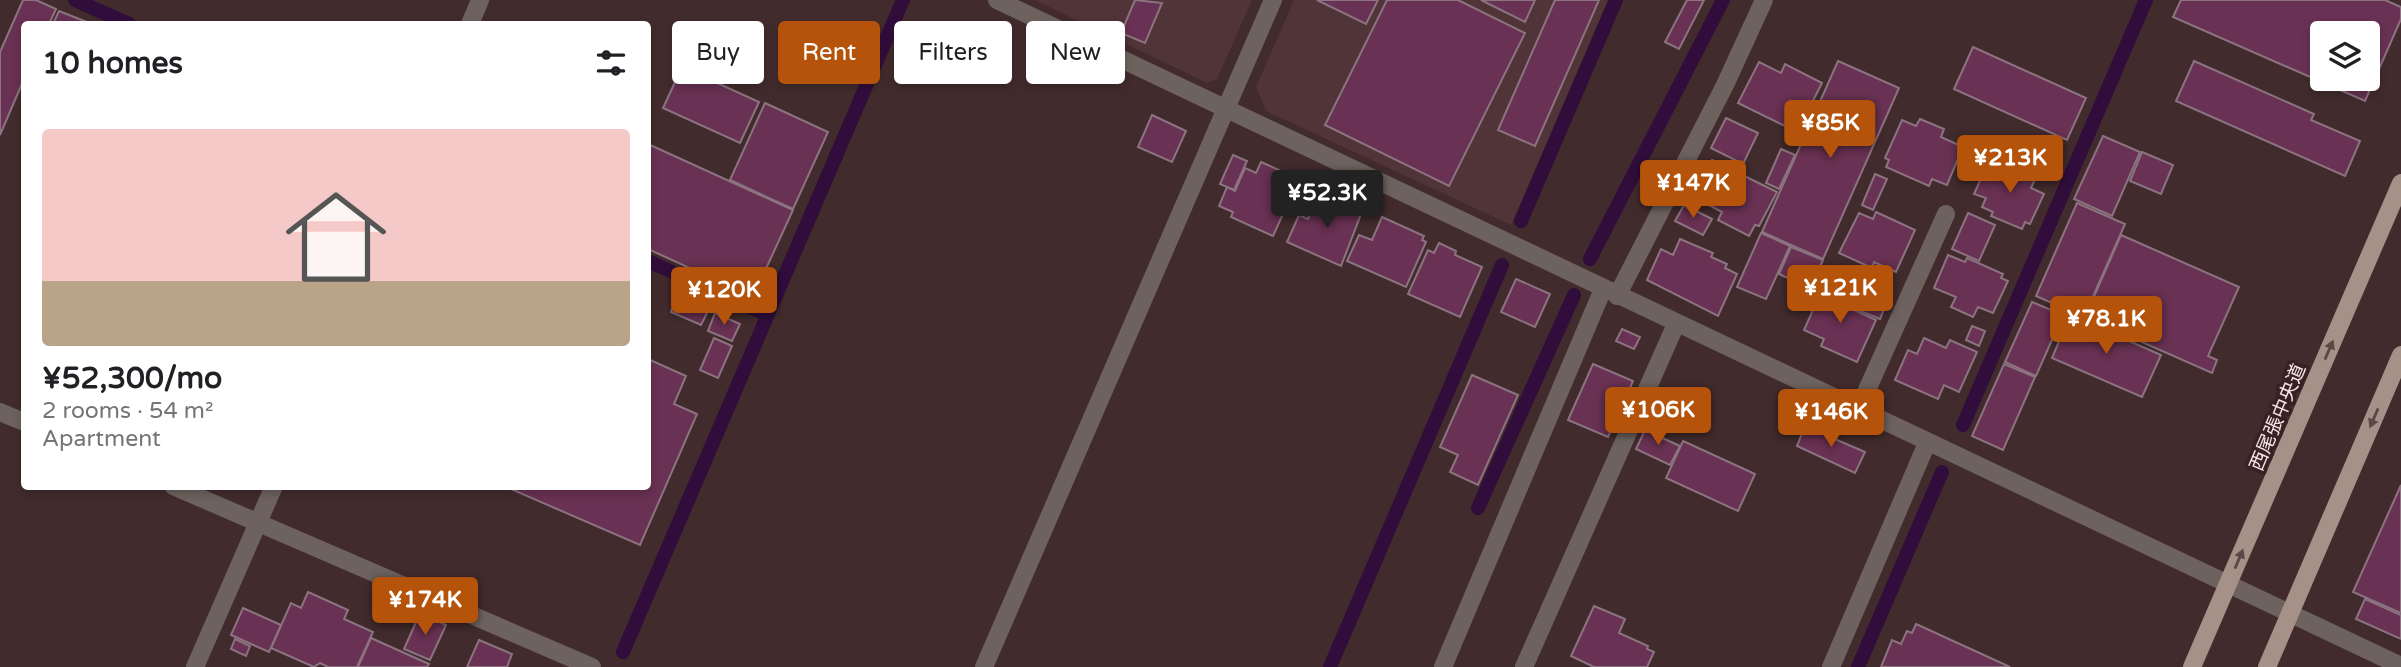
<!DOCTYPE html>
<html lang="en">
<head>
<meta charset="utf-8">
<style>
	:root { --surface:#fff; --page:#f2f2f2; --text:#202124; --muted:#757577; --line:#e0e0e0; --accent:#b45309 }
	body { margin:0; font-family:"Varela Round","Noto Sans JP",sans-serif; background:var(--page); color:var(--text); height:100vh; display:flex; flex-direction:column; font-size:26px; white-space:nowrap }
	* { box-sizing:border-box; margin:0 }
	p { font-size:23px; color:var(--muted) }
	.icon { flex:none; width:38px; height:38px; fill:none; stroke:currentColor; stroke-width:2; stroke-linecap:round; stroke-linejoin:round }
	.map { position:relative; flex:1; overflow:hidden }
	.sheet { position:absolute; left:21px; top:21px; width:630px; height:469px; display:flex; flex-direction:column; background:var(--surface); border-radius:7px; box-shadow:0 4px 10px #0003 }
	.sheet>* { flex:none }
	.banner { position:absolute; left:672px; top:21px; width:665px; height:63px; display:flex; gap:14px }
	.buttons { position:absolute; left:2310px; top:21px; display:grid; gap:14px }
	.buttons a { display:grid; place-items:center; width:70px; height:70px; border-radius:7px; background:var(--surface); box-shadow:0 4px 10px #0003; font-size:35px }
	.price { position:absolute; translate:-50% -60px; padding:0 16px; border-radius:7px; background:var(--accent); color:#fff; font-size:23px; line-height:46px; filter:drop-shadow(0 2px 4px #0008) }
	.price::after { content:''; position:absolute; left:50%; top:42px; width:21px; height:16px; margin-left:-10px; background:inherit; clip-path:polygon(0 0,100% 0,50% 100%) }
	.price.active { background:#222; color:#fff }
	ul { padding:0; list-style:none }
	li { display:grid; align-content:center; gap:14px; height:371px; padding:0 21px }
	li+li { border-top:2px solid var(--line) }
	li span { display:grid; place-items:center; height:217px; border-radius:7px; color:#555 }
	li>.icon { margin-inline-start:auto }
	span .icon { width:126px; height:126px; fill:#fffc; stroke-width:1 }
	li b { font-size:30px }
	h2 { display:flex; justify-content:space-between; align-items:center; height:84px; padding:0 21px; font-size:30px }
	.chip { padding:0 24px; border-radius:7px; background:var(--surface); box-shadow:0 4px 10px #0003; font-size:24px; line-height:63px }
	.chip.active { background:var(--accent); color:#fff }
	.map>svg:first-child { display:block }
</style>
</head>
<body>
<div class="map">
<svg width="2401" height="667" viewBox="0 0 2401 667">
	<rect width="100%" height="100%" fill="#422b2d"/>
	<g fill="#503437">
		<path d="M1035 0H1252L1217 79 1207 83Z"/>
		<path d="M1294 0H1608L1511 225 1266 111 1256 87Z"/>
	</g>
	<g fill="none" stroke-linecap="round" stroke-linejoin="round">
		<g stroke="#310d3c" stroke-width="14">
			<path d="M75 0 129 24"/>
			<path d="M1521 221 1616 0"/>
			<path d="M1590 259 1723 0"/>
			<path d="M648 261 767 315"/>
			<path d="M1963 425 2146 0"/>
			<path d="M1478 508 1574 295"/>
			<path d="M623 652 903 0"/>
			<path d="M1330 667 1502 265"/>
			<path d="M1858 667 1942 472"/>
		</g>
	</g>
	<g fill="#693153" stroke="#8b7480" stroke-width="2" fill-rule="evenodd">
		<path d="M23 0H36L56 9 49 24H24V79L0 135V52Z"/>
		<path d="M1135 0 1162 3 1145 43 1121 33Z"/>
		<path d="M1317 0H1378L1366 24Z"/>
		<path d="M1387 0H1458L1525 33 1449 186 1325 125Z"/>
		<path d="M1481 0H1535L1525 22Z"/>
		<path d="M1555 0H1599L1535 146 1498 130Z"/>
		<path d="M1687 0H1704L1679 49 1665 42Z"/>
		<path d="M2181 0H2385L2401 7V19L2365 101 2173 17ZM2322 33H2368V79H2322Z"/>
		<path d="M59 11 92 24H53Z"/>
		<path d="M1973 47 2086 98 2067 140 1954 89Z"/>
		<path d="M1838 61 1899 88 1823 259 1762 232Z"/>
		<path d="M2194 61 2314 114 2311 120 2360 141 2345 176 2176 101Z"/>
		<path d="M1759 62 1781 73 1785 64 1822 83 1797 132 1738 103Z"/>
		<path d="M682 67 759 102 740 143 663 108Z"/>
		<path d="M765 103 828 132 793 209 730 180Z"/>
		<path d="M1152 115 1186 131 1172 162 1138 147Z"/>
		<path d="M1726 118 1758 133 1743 164 1711 148Z"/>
		<path d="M1920 119 1944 129 1941 137 1963 147 1947 185 1932 179 1929 186 1886 167 1889 160 1885 158 1902 120 1916 126Z"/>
		<path d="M2103 136 2140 152 2112 216 2074 199Z"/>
		<path d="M648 144 793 210 753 297 648 249Z"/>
		<path d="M1781 149 1795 155 1779 189 1766 183Z"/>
		<path d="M2142 152 2173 165 2161 194 2130 181Z"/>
		<path d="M1233 155 1247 161 1234 190 1220 184Z"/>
		<path d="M1712 160 1777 192 1759 226 1755 225 1749 236 1718 220 1722 212 1694 197Z"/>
		<path d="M1261 162 1299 179 1273 236 1231 217 1233 212 1219 206 1227 187 1235 191 1245 168 1256 173Z"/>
		<path d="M1988 163 2008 172 2011 164 2037 175 2031 188 2044 194 2030 224 2025 222 2022 229 1991 216 1993 212 1982 207 1986 198 1974 194Z"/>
		<path d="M1875 174 1887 179 1873 210 1862 205Z"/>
		<path d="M1303 180 1318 187 1306 214 1291 208Z"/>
		<path d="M1333 195 1363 209 1341 266 1287 242 1299 215 1308 219 1315 203 1328 209Z"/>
		<path d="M2077 203 2125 224 2084 317 2036 296Z"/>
		<path d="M1684 205 1712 219 1703 235 1675 221Z"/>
		<path d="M1876 212 1915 230 1896 272 1874 262 1872 268 1839 253 1859 213 1873 219Z"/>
		<path d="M1968 213 1995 225 1979 261 1952 249Z"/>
		<path d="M1382 217 1424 236 1422 240 1426 242 1406 287 1347 261 1359 235 1372 240Z"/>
		<path d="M1761 233 1790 246 1766 299 1737 287Z"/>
		<path d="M2121 235 2239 287 2208 356 2217 360 2212 373 2085 317Z"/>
		<path d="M1680 239 1713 253 1711 257 1727 264 1725 268 1737 274 1718 316 1647 280 1661 249 1673 255Z"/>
		<path d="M1439 243 1456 251 1455 255 1482 267 1460 317 1408 294 1428 250 1434 253Z"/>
		<path d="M1791 247 1823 260 1810 288 1779 274Z"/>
		<path d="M1948 255 1965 262 1967 258 2003 274 2001 278 2008 281 1993 313 1978 307 1973 317 1951 307 1956 297 1934 288Z"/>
		<path d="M1516 279 1550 294 1535 327 1501 312Z"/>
		<path d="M1869 284 1891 293 1880 319 1858 310Z"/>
		<path d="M1822 290 1838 297 1840 292 1860 301 1856 311 1876 320 1857 362 1821 346 1824 339 1804 330Z"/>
		<path d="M676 299 707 313 701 325 671 312Z"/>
		<path d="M2032 302 2063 315 2036 376 2005 362Z"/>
		<path d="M715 313 740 324 732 341 708 331Z"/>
		<path d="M2070 315 2161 355 2142 397 2052 358Z"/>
		<path d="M1972 326 1985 331 1979 346 1966 340Z"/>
		<path d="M1622 329 1640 337 1634 349 1616 341Z"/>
		<path d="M714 338 732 346 718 378 700 370Z"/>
		<path d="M1924 338 1946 348 1950 340 1977 352 1959 392 1944 385 1938 399 1895 380 1908 350 1917 354Z"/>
		<path d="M648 359 686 376 674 404 697 414 640 545 504 486H648Z"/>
		<path d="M1593 364 1633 381 1608 437 1568 420Z"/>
		<path d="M2004 364 2035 377 2003 450 1972 436Z"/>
		<path d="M1472 375 1518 395 1478 485 1450 472 1458 455 1440 447Z"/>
		<path d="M1805 426 1865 452 1855 473 1797 446Z"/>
		<path d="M1645 430 1680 446 1670 465 1636 449Z"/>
		<path d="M1683 441 1755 474 1738 511 1666 478Z"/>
		<path d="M2401 485V613L2353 592Z"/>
		<path d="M308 592 348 610 344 619 373 632 357 667H328L320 663 314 667 271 648 291 603 301 608Z"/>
		<path d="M2365 599 2401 615V639L2356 619Z"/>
		<path d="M1594 606 1625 619 1619 633 1648 646 1647 649 1654 652 1647 667H1594L1571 656Z"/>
		<path d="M243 608 281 625 269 652 231 635Z"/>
		<path d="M420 613 446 625 430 660 404 649Z"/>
		<path d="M1916 624 2010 667H1881L1892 640 1901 644 1907 631 1912 633Z"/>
		<path d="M371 638 429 664 427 667H358Z"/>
		<path d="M235 639 250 646 246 656 231 649Z"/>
		<path d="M479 640 512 654 507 667H467Z"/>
	</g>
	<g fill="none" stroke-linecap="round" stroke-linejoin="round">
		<path stroke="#6d625e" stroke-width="18" d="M1858 410 1946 214"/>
		<g stroke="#6d625e" stroke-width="18">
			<path d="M997 0 2401 666"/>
			<path d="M470 24 480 0"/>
			<path d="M1617 296 1725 85 1764 0"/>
			<path d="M0 412 24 422"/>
			<path d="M173 486 592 667"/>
			<path d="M195 667 274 486"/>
			<path d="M984 667 1273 0"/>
			<path d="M1443 667 1603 289"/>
			<path d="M1524 667 1676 324"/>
			<path d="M1831 667 1927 443"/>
		</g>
		<g stroke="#a69189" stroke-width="18">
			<path d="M2192 667 2401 183"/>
			<path d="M2267 667 2401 355"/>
		</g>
	</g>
	<defs><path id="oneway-solid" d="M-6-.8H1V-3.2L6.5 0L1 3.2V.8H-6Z" transform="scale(1.75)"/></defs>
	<g fill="#5e4847">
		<use href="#oneway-solid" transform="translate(2329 350) rotate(-67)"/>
		<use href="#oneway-solid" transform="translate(2374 418) rotate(113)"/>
		<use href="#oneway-solid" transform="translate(2239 559) rotate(-67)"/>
	</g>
	<g text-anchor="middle" stroke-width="7" stroke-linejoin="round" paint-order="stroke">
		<g font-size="19" fill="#f5e5e7" stroke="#372124">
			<text transform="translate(2277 417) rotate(-67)" y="7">西尾張中央道</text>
		</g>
	</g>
</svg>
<div class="buttons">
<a><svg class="icon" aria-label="layers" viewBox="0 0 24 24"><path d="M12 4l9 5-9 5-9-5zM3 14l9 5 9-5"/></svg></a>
</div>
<b class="price" style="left:1830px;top:160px">¥85K</b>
<b class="price" style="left:2010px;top:195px">¥213K</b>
<b class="price" style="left:1693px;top:220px">¥147K</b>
<b class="price active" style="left:1327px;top:230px">¥52.3K</b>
<b class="price" style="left:1840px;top:325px">¥121K</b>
<b class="price" style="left:724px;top:327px">¥120K</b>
<b class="price" style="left:2106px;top:356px">¥78.1K</b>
<b class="price" style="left:1658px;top:447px">¥106K</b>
<b class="price" style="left:1831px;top:449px">¥146K</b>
<b class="price" style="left:425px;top:637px">¥174K</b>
<div class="banner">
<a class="chip">Buy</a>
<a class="chip active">Rent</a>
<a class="chip">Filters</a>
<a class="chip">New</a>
</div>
<section class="sheet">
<h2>10 homes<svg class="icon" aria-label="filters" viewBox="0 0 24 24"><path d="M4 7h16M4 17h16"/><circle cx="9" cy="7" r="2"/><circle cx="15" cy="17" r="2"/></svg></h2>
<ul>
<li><span style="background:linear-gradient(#f6c9c9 70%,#b9a48a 0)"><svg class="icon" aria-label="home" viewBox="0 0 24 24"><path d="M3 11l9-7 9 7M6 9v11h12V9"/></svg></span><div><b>¥52,300/mo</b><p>2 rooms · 54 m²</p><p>Apartment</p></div></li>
</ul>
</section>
</div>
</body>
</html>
